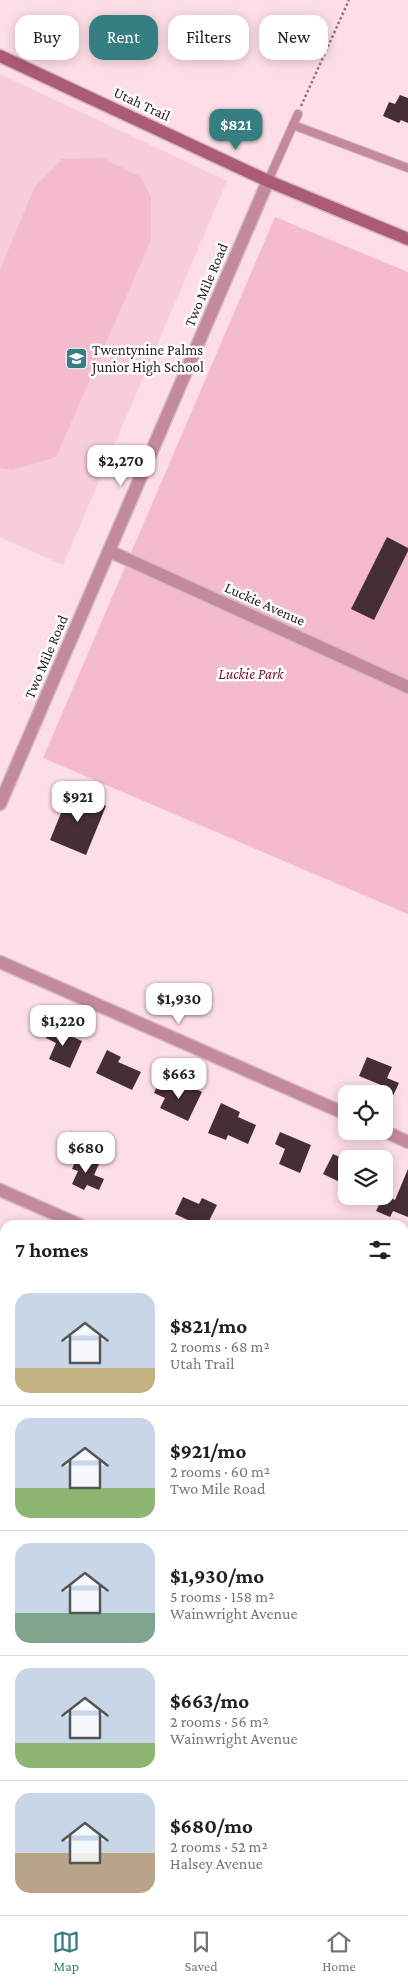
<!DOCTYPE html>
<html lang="en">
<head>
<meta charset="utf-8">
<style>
	:root { --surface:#fff; --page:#f2f2f2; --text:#202124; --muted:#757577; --line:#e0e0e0; --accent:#357e82 }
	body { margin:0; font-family:"Crimson Pro",serif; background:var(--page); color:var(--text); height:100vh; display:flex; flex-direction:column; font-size:19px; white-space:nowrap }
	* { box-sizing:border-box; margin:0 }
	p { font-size:16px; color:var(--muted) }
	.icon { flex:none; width:28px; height:28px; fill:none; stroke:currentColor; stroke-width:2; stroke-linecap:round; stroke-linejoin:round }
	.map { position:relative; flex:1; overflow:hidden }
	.sheet { position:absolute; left:0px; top:1220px; width:409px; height:695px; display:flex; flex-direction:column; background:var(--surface); border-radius:15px 15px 0 0; box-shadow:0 2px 12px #0003 }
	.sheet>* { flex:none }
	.top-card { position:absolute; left:15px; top:15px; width:379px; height:45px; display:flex; gap:10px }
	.fabs { position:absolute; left:338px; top:1085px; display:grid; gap:10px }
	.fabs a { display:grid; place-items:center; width:55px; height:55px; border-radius:10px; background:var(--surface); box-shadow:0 2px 12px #0003; font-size:25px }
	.price { position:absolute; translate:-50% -42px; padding:0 11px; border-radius:10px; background:#fff; color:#222; font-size:16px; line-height:32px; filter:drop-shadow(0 1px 2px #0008) }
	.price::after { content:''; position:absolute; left:50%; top:30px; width:15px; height:11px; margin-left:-8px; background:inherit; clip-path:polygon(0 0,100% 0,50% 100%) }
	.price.active { background:var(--accent); color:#fff }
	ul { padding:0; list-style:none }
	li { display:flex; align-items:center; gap:15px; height:125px; padding:0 15px }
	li+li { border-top:1px solid var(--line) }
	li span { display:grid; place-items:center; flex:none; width:140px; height:100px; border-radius:15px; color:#555 }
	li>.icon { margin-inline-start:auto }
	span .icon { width:60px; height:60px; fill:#fffc; stroke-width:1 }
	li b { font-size:21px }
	h2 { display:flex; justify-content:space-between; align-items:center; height:60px; padding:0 15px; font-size:21px }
	.pill { padding:0 18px; border-radius:15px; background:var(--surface); box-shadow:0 2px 12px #0003; font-size:18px; line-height:45px }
	.pill.active { background:var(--accent); color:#fff }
	.tab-bar { display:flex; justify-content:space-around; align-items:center; height:70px; border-top:1px solid var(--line); background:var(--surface); font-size:14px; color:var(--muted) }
	.tab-bar a { display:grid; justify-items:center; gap:2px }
	.tab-bar .active { color:var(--accent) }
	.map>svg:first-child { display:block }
</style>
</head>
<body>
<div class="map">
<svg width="408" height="1915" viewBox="0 0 408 1915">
	<rect width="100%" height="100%" fill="#fddde6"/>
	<path fill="#f6cdd9" d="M0 74 227 181 63 565 0 537Z"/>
	<g fill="#f4bbcc">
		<path d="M103 158 141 177 151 198V240L56 457 12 470 0 468V270L35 186 62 159Z"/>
		<path d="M275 217 408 272V914L43 758Z"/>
	</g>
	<g fill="#462e35">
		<path d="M400 95 408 98V123L401 120 399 123 383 116 389 102 395 104Z"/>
		<path d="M387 537 408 548V551L374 620 351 609Z"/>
		<path d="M70 791 106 806 86 855 50 840Z"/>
		<path d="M51 1027 82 1041 70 1068 49 1059 56 1043 46 1038Z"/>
		<path d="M107 1050 121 1057 118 1062 141 1072 132 1090 96 1073Z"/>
		<path d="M367 1057 392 1067 387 1078 399 1083 392 1098 378 1092 381 1085 359 1076Z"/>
		<path d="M159 1082 177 1090 181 1082 202 1092 188 1121 160 1108 165 1098 154 1093Z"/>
		<path d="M221 1103 240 1112 238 1117 256 1125 248 1144 228 1135 226 1140 208 1133Z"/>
		<path d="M280 1132 311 1145 300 1173 279 1164 285 1149 275 1144Z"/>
		<path d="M333 1154 346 1160V1185L323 1174Z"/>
		<path d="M78 1155 99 1164 94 1175 104 1179 99 1190 87 1185 84 1190 72 1184 78 1171 72 1169Z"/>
		<path d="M408 1169V1217L393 1211 390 1217 376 1211 384 1195 395 1200Z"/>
		<path d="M183 1197 199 1204 202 1198 217 1205 207 1225H190L192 1222 175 1214Z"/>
	</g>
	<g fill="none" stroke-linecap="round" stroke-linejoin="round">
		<defs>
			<g id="service">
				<path d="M293 125 408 168"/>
				<path d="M268 181 298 114"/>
			</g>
			<g id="minor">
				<path d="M109 551 408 687"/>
				<path d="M0 962 346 1114"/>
				<path d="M384 1131 408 1142"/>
				<path d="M0 1190 80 1225"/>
				<path d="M404 1369 408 1371"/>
				<path d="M0 1418 5 1420"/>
				<path d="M404 1595 408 1597"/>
				<path d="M0 1893 5 1895"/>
				<path d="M39 1910 50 1915"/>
			</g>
			<path id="tertiary" d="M0 804 268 181"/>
			<path id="secondary" d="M0 56 268 181 408 239"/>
		</defs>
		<use href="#service" stroke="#d6bac2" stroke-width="10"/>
		<use href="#minor" stroke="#d6bac2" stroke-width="15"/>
		<use href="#tertiary" stroke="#d6bac2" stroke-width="15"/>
		<use href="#secondary" stroke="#d6bac2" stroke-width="15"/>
		<path stroke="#8e797e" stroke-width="2.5" stroke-dasharray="2.5 2.5" stroke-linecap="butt" d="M301 106 349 0"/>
		<use href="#service" stroke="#c28a9b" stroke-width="8"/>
		<use href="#minor" stroke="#c28a9b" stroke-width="12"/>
		<use href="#tertiary" stroke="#c28a9b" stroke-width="12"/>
		<use href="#secondary" stroke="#ab5b76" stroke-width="12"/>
	</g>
	<defs>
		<symbol id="school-square" viewBox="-11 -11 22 22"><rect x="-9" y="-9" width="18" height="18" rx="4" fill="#357e82" stroke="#fff"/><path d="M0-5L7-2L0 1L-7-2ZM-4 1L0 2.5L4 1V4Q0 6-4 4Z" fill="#fff"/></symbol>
	</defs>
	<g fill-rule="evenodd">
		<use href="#school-square" x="64" y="346" width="25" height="25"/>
	</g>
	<g text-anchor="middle" stroke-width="5" stroke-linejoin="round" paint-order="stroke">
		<g font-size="15" fill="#271c1f" stroke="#fff">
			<text transform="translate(142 104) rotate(25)" y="5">Utah Trail</text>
			<text transform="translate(206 285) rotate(-67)" y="5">Two Mile Road</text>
			<text transform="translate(265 604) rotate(24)" y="5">Luckie Avenue</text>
			<text transform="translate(46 657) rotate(-67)" y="5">Two Mile Road</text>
		</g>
		<g font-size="15" fill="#271c1f" stroke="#fff" text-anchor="start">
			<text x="92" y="355">Twentynine Palms<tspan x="92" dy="17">Junior High School</tspan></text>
		</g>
		<g font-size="15" font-style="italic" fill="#6e113b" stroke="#fff">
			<text x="251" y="679">Luckie Park</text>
		</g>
	</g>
</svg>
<div class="fabs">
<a><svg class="icon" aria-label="locate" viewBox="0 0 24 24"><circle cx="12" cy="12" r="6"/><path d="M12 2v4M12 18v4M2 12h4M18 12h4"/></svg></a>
<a><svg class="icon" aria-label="layers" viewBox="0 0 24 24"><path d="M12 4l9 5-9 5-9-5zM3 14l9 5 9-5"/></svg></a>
</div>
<b class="price active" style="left:236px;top:151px">$821</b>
<b class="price" style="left:121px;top:487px">$2,270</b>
<b class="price" style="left:78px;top:823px">$921</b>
<b class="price" style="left:179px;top:1025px">$1,930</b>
<b class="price" style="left:63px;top:1047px">$1,220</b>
<b class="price" style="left:179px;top:1100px">$663</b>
<b class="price" style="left:86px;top:1174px">$680</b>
<div class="top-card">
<a class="pill">Buy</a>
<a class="pill active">Rent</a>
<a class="pill">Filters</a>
<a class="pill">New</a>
</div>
<section class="sheet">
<h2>7 homes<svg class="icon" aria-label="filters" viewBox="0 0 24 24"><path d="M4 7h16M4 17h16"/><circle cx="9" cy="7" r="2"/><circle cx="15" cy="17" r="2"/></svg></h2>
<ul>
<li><span style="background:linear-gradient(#c9d6e8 75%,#c2b280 0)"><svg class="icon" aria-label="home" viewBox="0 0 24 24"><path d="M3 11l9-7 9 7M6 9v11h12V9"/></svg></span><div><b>$821/mo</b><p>2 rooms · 68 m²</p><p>Utah Trail</p></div></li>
<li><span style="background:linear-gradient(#c9d6e8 70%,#8fb573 0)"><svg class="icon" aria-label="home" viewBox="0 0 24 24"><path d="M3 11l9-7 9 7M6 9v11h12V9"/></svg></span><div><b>$921/mo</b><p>2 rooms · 60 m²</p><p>Two Mile Road</p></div></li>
<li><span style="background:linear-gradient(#c9d6e8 70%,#7fa58c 0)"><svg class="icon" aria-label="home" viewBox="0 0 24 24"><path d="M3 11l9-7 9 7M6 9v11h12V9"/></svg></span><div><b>$1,930/mo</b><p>5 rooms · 158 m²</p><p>Wainwright Avenue</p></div></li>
<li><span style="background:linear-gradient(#c9d6e8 75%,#8fb573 0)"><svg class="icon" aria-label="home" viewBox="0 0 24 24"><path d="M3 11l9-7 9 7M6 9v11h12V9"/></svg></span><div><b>$663/mo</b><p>2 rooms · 56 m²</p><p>Wainwright Avenue</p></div></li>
<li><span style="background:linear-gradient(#c9d6e8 60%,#b9a48a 0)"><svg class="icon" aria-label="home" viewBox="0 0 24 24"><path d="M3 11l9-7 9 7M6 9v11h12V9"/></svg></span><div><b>$680/mo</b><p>2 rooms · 52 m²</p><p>Halsey Avenue</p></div></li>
</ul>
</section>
</div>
<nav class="tab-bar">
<a class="active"><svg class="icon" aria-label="map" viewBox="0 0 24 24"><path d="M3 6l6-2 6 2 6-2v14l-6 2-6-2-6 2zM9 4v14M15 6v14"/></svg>Map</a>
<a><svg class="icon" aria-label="saved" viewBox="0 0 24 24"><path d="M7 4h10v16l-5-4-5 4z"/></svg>Saved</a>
<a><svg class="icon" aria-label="home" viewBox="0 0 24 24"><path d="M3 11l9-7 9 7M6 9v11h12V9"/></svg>Home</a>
</nav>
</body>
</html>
